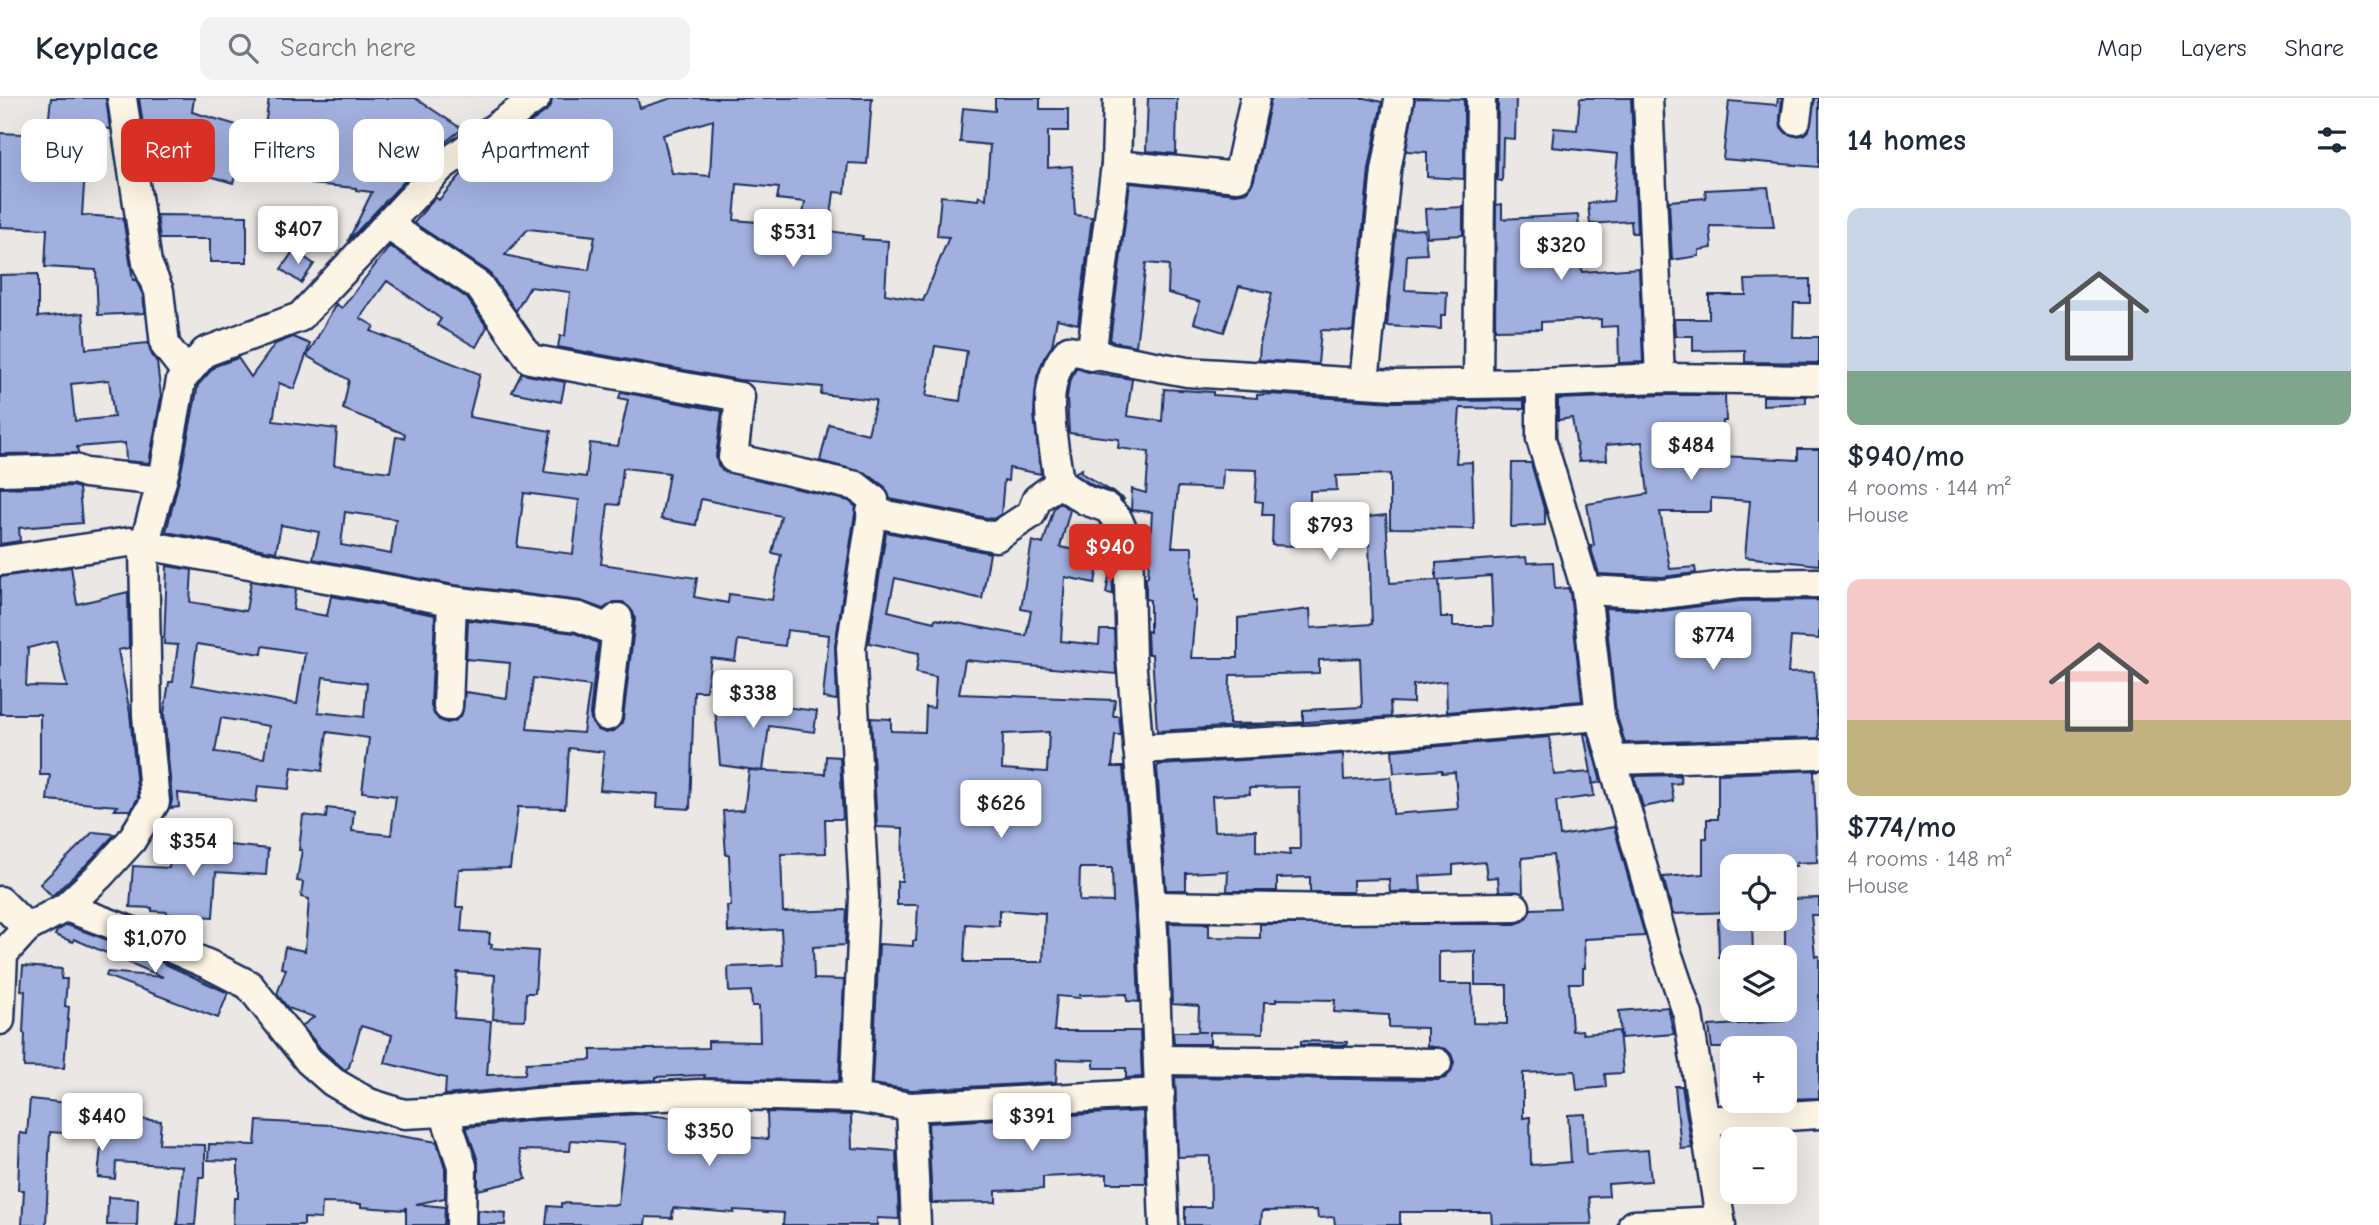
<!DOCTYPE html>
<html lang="en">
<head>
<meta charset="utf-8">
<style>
	:root { --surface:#fff; --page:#f2f2f3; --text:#1f2937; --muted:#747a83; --line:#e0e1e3; --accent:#d93025 }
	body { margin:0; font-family:"Comic Neue",sans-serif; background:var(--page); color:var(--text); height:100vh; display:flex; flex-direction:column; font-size:26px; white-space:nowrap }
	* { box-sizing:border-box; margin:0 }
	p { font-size:23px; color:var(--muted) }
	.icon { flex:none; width:38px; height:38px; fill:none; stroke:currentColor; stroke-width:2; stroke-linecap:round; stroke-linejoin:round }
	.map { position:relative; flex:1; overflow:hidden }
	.details { display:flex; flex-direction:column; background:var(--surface); width:560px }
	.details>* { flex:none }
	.hud { position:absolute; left:21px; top:21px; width:665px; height:63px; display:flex; gap:14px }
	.tools { position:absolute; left:1720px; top:756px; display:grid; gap:14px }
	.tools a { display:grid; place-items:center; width:77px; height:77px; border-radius:14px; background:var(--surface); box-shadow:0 7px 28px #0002; font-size:35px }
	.price { position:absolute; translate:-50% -60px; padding:0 16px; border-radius:7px; background:#fff; color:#222; font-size:23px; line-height:46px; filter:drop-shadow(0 2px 4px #0008) }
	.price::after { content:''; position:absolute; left:50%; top:42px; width:21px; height:16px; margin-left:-10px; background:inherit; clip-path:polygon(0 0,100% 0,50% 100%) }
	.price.active { background:var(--accent); color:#fff }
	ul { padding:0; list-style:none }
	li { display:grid; align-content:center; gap:14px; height:371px; padding:0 28px }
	li span { display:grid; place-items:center; height:217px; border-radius:14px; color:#555 }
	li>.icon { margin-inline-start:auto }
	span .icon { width:126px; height:126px; fill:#fffc; stroke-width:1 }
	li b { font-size:30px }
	h2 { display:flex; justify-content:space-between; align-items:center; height:84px; padding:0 28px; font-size:30px }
	.chip { padding:0 24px; border-radius:14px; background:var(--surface); box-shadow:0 7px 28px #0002; font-size:24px; line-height:63px }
	.chip.active { background:var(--accent); color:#fff }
	header { display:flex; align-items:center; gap:42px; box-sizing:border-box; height:98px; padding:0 35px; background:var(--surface); border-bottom:2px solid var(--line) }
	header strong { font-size:33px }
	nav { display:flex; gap:38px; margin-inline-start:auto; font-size:24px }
	.search { width:490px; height:63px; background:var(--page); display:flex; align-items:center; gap:18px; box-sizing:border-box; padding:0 24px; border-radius:14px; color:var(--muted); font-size:26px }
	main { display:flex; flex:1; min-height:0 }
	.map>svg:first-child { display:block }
</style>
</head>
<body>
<header>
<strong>Keyplace</strong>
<div class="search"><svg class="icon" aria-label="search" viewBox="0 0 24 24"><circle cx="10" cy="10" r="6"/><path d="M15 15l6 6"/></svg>Search here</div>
<nav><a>Map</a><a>Layers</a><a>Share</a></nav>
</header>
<main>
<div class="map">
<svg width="1819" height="1127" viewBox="0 0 1819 1127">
	<rect width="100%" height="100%" fill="#eae7e4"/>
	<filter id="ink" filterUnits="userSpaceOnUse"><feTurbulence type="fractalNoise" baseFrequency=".0143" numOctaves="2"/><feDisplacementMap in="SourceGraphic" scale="14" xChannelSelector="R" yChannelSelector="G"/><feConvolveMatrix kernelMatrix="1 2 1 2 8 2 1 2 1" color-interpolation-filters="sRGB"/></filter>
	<g filter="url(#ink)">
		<g fill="#a1b0df" stroke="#1b2f5e" stroke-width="2" fill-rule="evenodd">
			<path d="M51 0H106L110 31 88 28 82 117 123 120 133 182H136L143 197 145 215 98 217 96 172 45 169 47 131 0 129V35L47 37Z"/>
			<path d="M139 0H194L192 14 264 35 269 0H415L462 31 429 57 348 143 372 94 356 92V90L312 86 314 66 244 46 233 85 183 70 186 60 147 54Z"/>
			<path d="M552 0H637L640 10 672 0H872L867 66 848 65 845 95 834 94 829 133 863 138 862 141 888 143 885 196 923 203 949 139 937 138 941 98 978 102 979 98 986 101 990 47 960 44 963 10 995 13V0H1040V11H1068V33H1048V70L1072 68 1075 117 1092 119 1078 226 1057 221 1052 248 1044 260 1037 279 1034 317 1041 376 1009 370 1008 383 1004 382 1001 416 993 421 890 401 885 389 866 375 820 363 829 326 868 336 876 302 821 296 822 289 739 282 558 249 560 238H565L570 194 530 189 516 213 489 174 414 125 435 99 439 102 466 71 479 62 480 64 498 48 546 13 551 7ZM713 22 710 78 672 75 663 37ZM737 86 779 90 777 101 805 104 800 138 757 133V124L734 122ZM528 131 595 138 589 172 552 168 505 157ZM935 248 967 253 960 303 926 298Z"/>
			<path d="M1148 0H1177L1176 56 1146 53Z"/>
			<path d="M1271 0H1365L1382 4 1369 71 1353 233 1321 232 1318 266 1259 262 1260 246 1272 195 1239 188 1224 234 1194 225 1200 204 1168 195 1169 167 1146 165 1136 248 1110 243 1130 85 1236 96 1247 94 1254 82Z"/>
			<path d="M1415 0 1464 1V81L1427 79V54L1406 53Z"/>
			<path d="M1498 0H1516L1515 41 1503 40 1502 83 1497 82Z"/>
			<path d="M1580 0H1631L1637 135H1632L1631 123 1590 126 1588 105 1613 103 1618 56 1552 49 1554 30 1577 32Z"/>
			<path d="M1778 0H1782L1780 20 1781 29 1786 35 1794 38 1803 37 1809 32 1815 0H1819V69L1723 61 1729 3 1777 7Z"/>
			<path d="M1768 89 1774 129 1710 128 1712 150 1699 152V158L1672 162 1669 103 1706 100 1705 92Z"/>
			<path d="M1502 106V121L1578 117 1582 174 1639 170 1643 264 1619 265 1618 228 1601 229V221L1541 224V231L1495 232 1496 107Z"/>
			<path d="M1463 109V137L1427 139 1425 111Z"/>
			<path d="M157 117 247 118V164H210V141H160Z"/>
			<path d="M1424 131 1427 156 1407 157 1405 192 1447 194 1446 217H1441V231L1387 228 1396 133Z"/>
			<path d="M390 148 467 200 487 229 476 249 437 227 441 221 387 183 360 220 374 228 371 233 480 276 469 319 551 333 544 374 586 379 590 345 618 348 628 302 619 300 621 294 722 313 716 359 718 367 723 373 849 403 856 409 835 548 837 602 823 600 829 537 787 532 785 548 738 542 735 563 711 560 706 593H694L690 711 657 709 658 696 600 692 604 654 569 650 565 710 518 709 510 770 459 771 456 809H463L461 833 490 835 489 846H492L491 850 538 853 535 895H526L525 922 493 921 495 877 457 874 454 920 491 923 487 977 525 976 526 965 591 962V952L708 950V943L760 944 759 908H752L751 893 729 894 728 869 783 867 781 831 728 834 727 808H731L729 757H726L723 713 744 712 749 672 825 676 826 658 840 659 843 721H825L826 755 781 756 783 814 847 812 845 847 813 849 814 881 844 882 839 983 704 980 705 977 656 979V982L535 988 445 997 446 980 385 965 392 937 361 928 349 969 345 972 321 951 302 928 314 919 288 910 277 896 286 871 281 870 285 849 305 853 309 801 301 799 303 784 297 783 302 752H299L303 717 326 720 327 710 354 713 352 733 391 737 396 698 362 694 369 640 327 634 322 673 292 669 289 691 258 688 256 704 178 695 179 709 170 710 172 702 164 615 169 584H173L178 547 164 546 167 468 192 472 190 504 246 513 251 483 296 491 293 512 327 518 331 498 435 517 431 608 434 616 439 622 447 625 455 623 462 616 465 594 507 600 510 565 466 561 468 522 575 535 598 545 590 616 592 625 598 632 606 635 614 633 621 627 623 621 635 521 633 514 623 504H614L603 511 581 503 455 487 313 461 319 434 281 427 276 454 166 434 181 374 198 287 215 268 238 260 251 279 275 246 293 239 310 246 294 291 279 285 273 323 337 331 334 367 390 374 396 339 404 340 405 336 343 311 349 282 307 258 336 206 342 210ZM623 370 669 375 661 421 696 427 701 401 781 418 772 455 781 457 772 502 729 496 728 505 694 499 697 480 601 466 608 406 619 407ZM524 395 579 402 573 456 517 449ZM345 414 396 421 391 456 341 447ZM197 546 262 556 263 548 305 555 297 606 192 587ZM323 579 367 585 364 619 318 614ZM533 580 590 588 583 635 527 631ZM221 620 269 628 264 660 215 654Z"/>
			<path d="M294 152 314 166 301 185 281 171Z"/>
			<path d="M38 176V219L83 215 86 251 148 245 152 257 157 264 161 299 149 365 126 363 125 345 77 349 78 355 0 356V177ZM109 282 114 319 75 323 71 286Z"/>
			<path d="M1810 181V205H1794L1793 239H1819V265L1745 264V252L1693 253V238H1675L1674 221H1709V197H1746L1745 182Z"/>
			<path d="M1076 270 1088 274 1132 281 1127 318 1162 323 1164 291 1213 294V297L1257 300V297L1269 296 1395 304 1524 302V311L1460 310 1456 365 1472 364 1474 431 1390 430V376L1336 378 1337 392 1310 393V411H1296L1294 448 1272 447 1273 417H1262L1263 404 1255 403 1257 372 1223 371 1222 391 1178 389 1172 449H1192L1193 503H1196L1191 560H1238V520L1310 511 1311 530 1372 526 1368 419 1386 417 1390 485 1439 482 1441 519H1453V528H1493L1491 478 1436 482V465L1526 459 1527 465 1553 464 1555 491 1568 490 1570 495 1582 603 1447 614 1446 583 1413 587V605L1390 604 1391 619 1157 633 1152 556H1148L1147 533 1150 534V502L1146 501V479H1148L1152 414 1131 412 1132 391 1146 395 1149 354 1118 350 1119 341 1069 335 1067 300 1069 286ZM1360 560 1362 609 1303 612V625L1229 626 1230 577 1319 575V562Z"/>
			<path d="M522 274 527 277 565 284 561 304 512 294Z"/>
			<path d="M1660 297H1725L1726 323H1723L1722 358 1798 362V351H1819V467L1745 459 1750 403 1711 400V414H1660L1670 471 1695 469 1696 475 1662 479 1599 476 1592 454 1591 448 1594 447 1587 406 1648 396 1642 344 1606 347 1607 362 1579 363 1572 320 1558 322V301Z"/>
			<path d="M1763 298H1806V305L1763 307Z"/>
			<path d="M1512 365H1531L1545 414V427L1511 429Z"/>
			<path d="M1082 371 1081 375 1124 401 1123 403 1113 395 1092 387 1074 375Z"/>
			<path d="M72 388 79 390 82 425 19 430 20 443 0 446V390Z"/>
			<path d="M1060 405 1070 412 1060 449 1100 457 1095 485 1065 479 1061 543 1099 547 1100 532H1114L1116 576 965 562 959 596 1115 602 1113 618H1119L1121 637H1115L1112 669H1123L1136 833 1139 904 1127 903V896L1080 897V900L1057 898 1054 933H1140L1142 979 1126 980V970H1094V962L1057 961 1056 984 912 992 872 986 879 846 913 848V843H916L918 807H897V783H902L903 730 877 729 871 620 891 621V633L925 634 926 609 934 610 936 579 916 575 919 555 869 545 886 434 990 455 982 501 895 480 888 513 934 524 935 521 1026 538 1031 513 1021 511 1032 443 1043 446 1054 410ZM1049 634 1047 674 1002 671 1003 636ZM1080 770H1112L1113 804 1079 803ZM999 812 1045 815 1043 864H964L966 826 999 828Z"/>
			<path d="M71 469 77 506 128 494 129 550 118 552 130 615 138 700 131 712H114L118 708 47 702 50 677H40V616H0V479ZM56 543 67 589 26 588 28 550Z"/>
			<path d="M1110 473H1112L1113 496 1106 495Z"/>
			<path d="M1819 502V541L1791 539 1788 575 1814 574 1819 640 1625 645 1616 615 1605 510 1662 513 1740 503Z"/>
			<path d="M714 597 739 603 817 613 814 634 769 628 763 673 720 667Z"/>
			<path d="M1584 636H1588L1601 684 1593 686 1591 675 1594 698 1556 703 1560 738 1614 729 1645 838 1584 841 1585 870H1583V885H1569L1572 933 1582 932 1583 936 1619 933 1623 975 1605 976 1606 989 1577 992 1575 973 1523 975V1020L1530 1019 1531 1067 1571 1064 1568 1017 1585 1016 1587 1056 1648 1052 1651 1083 1608 1086 1609 1098 1589 1099 1592 1126 1492 1127 1491 1114H1400V1127H1335L1334 1119 1318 1120 1317 1112 1262 1113 1261 1127H1185V1109H1211L1210 1058 1178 1059 1175 979 1437 982 1445 980 1451 974 1454 964 1451 956 1446 951 1427 948V930L1389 929V917L1334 914 1335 902 1276 901V904H1264L1263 935 1210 934V946H1174L1173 934H1207H1198L1199 908 1172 906 1169 825 1209 826V839L1260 840V826H1515L1524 823 1531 811 1560 810 1553 757 1522 760 1523 795 1499 793 1498 779 1487 780 1485 764 1453 767V776L1420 778 1421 793 1390 794 1389 781 1353 782V794H1310V779L1277 780V793H1227L1228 773 1186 775V792H1166L1157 669 1159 667 1343 656 1344 682 1391 679 1393 716 1458 711 1455 674 1442 675V672L1394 675 1392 652 1550 639 1554 677 1591 674ZM1299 689 1300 751H1289L1290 757 1256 754V732L1214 733 1212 698 1250 696 1249 690ZM1475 853V887H1507V926L1473 925 1472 886H1439V854Z"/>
			<path d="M1819 672 1814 674 1817 764 1796 765 1797 768H1732V814L1673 816 1663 779 1703 776V740H1707V721H1718V676Z"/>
			<path d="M1680 677 1681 685 1671 686 1674 703 1643 709 1634 678Z"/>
			<path d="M93 734 115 736 88 765 52 798 40 786Z"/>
			<path d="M180 742 268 751 266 777 216 774 213 819 167 816V814L152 813V810L130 809 133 768 169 770 170 763H179Z"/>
			<path d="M1819 800V817H1811L1815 858H1819V1000L1785 1001V950H1712L1709 928 1785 923V801Z"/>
			<path d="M1718 821H1752L1753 859H1719Z"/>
			<path d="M67 827 135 852 228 895 218 920 106 878 107 874 163 879 74 841 73 844 55 837 57 833Z"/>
			<path d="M23 868 62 871 61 881H67L65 908 69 909 64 970 24 969 25 936 23 935 25 893 21 892Z"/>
			<path d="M1668 909 1674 936 1621 940 1619 913Z"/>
			<path d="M1301 943 1347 944V947H1301Z"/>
			<path d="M1675 988H1682L1692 1050 1681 1051Z"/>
			<path d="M30 1001 77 1006 76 1010 116 1014V1019L161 1023 159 1046 205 1047V1079H199L195 1127H177L182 1068 116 1064 115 1081 98 1079 102 1038 50 1034 46 1127H22L24 1092H18L20 1035 27 1036Z"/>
			<path d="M699 1013H727L723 1037 768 1041 767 1014 851 1017 852 1050 896 1053 899 1121 877 1120V1127H783L784 1115 734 1112V1115L673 1110 672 1120 646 1119 645 1127H546L548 1108 561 1109V1105L618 1107 625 1046 571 1042 570 1053 519 1052 526 1081 478 1092V1063L466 1029 537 1022 640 1016 698 1023Z"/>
			<path d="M1143 1013 1146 1085H1107V1076L1043 1079V1091L996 1093V1104L932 1105 928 1025Z"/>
			<path d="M257 1023 331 1027 437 1044 445 1071V1100L416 1106 445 1109 444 1127H406V1109L405 1112 361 1109V1106L322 1105 321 1121 304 1120V1127H233L234 1100H238V1063L208 1062 209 1046 255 1047Z"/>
			<path d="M108 1099 138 1101 137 1127H107Z"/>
			<path d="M478 1112 506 1115 505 1127H478Z"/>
		</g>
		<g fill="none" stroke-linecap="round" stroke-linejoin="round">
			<defs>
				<g id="minor">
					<path d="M122 0 147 165 159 193 165 247 187 275"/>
					<path d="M1648 0 1660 280"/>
					<path d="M1796 22 1799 0"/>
					<path d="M1116 67 1238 79 1255 0"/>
					<path d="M388 127 479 188 530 261 740 299 733 360 856 388 874 402 851 550 864 799 855 1000"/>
					<path d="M1091 258 1116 67 1118 0"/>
					<path d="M1364 284 1386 73 1399 2"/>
					<path d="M1478 285 1481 0"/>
					<path d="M1541 285V341L1586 492 1600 618 1665 849 1688 917 1721 1127"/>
					<path d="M0 373 75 371 85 375 162 383"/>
					<path d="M1059 385 1085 402 1107 410 1118 422 1128 445 1131 559 1153 832 1164 1127"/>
					<path d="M871 414 996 439 1031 416 1037 401 1059 385C1054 343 1037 287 1069 252L1187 274 1395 287 1541 285 1660 280 1819 282"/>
					<path d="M0 463 129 444 452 503 579 519 606 530 618 520 607 618"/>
					<path d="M1586 492 1663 496 1739 486 1819 485"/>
					<path d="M448 608 452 503"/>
					<path d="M1138 651 1324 641 1600 618"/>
					<path d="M1614 662 1817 656"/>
					<path d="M0 803 27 830"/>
					<path d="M1152 808 1344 811 1515 809"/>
					<path d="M66 809 141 837 212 868 249 887 309 963 333 984 369 1005 404 1016 444 1014 536 1005 699 996 855 1000 911 1009 1160 995"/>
					<path d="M0 922 3 856 27 830 66 809 100 777 131 743 155 704 147 617 144 448 165 371 181 282 205 254 300 219 441 69 536 0"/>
					<path d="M1158 962 1437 965"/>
					<path d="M911 1009 916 1127"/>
					<path d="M444 1014 462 1068 461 1127"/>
					<path d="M1706 1023 1819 1016"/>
					<path d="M1633 1127 1720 1123"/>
				</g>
			</defs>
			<use href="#minor" stroke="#1b2f5e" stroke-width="33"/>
			<use href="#minor" stroke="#fcf5e5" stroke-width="28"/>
		</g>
	</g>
</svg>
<div class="tools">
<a><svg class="icon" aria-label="locate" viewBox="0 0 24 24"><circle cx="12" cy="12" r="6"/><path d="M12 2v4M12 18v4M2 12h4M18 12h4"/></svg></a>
<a><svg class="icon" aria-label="layers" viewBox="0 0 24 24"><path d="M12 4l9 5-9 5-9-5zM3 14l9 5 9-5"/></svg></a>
<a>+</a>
<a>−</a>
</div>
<b class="price" style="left:298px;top:168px">$407</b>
<b class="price" style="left:793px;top:171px">$531</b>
<b class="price" style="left:1561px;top:184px">$320</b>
<b class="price" style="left:1691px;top:384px">$484</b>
<b class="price" style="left:1330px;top:464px">$793</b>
<b class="price active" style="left:1110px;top:486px">$940</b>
<b class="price" style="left:1713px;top:574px">$774</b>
<b class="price" style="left:753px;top:632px">$338</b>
<b class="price" style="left:1001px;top:742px">$626</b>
<b class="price" style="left:193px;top:780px">$354</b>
<b class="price" style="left:155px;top:877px">$1,070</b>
<b class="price" style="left:102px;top:1055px">$440</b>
<b class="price" style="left:1032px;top:1055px">$391</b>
<b class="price" style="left:709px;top:1070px">$350</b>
<div class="hud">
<a class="chip">Buy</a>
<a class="chip active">Rent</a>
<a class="chip">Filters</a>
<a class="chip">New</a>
<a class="chip">Apartment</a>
</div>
</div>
<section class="details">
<h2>14 homes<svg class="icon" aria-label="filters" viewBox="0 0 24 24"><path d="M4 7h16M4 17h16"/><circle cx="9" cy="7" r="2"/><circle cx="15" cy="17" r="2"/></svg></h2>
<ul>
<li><span style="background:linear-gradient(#c9d6e8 75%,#7fa58c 0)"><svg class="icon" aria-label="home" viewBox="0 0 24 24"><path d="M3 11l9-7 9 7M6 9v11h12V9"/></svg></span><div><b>$940/mo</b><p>4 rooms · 144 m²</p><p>House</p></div></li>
<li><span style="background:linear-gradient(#f6c9c9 65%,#c2b280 0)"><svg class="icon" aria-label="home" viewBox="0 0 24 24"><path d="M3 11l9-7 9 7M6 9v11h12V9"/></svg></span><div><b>$774/mo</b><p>4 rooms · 148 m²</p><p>House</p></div></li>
</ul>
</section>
</main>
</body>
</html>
